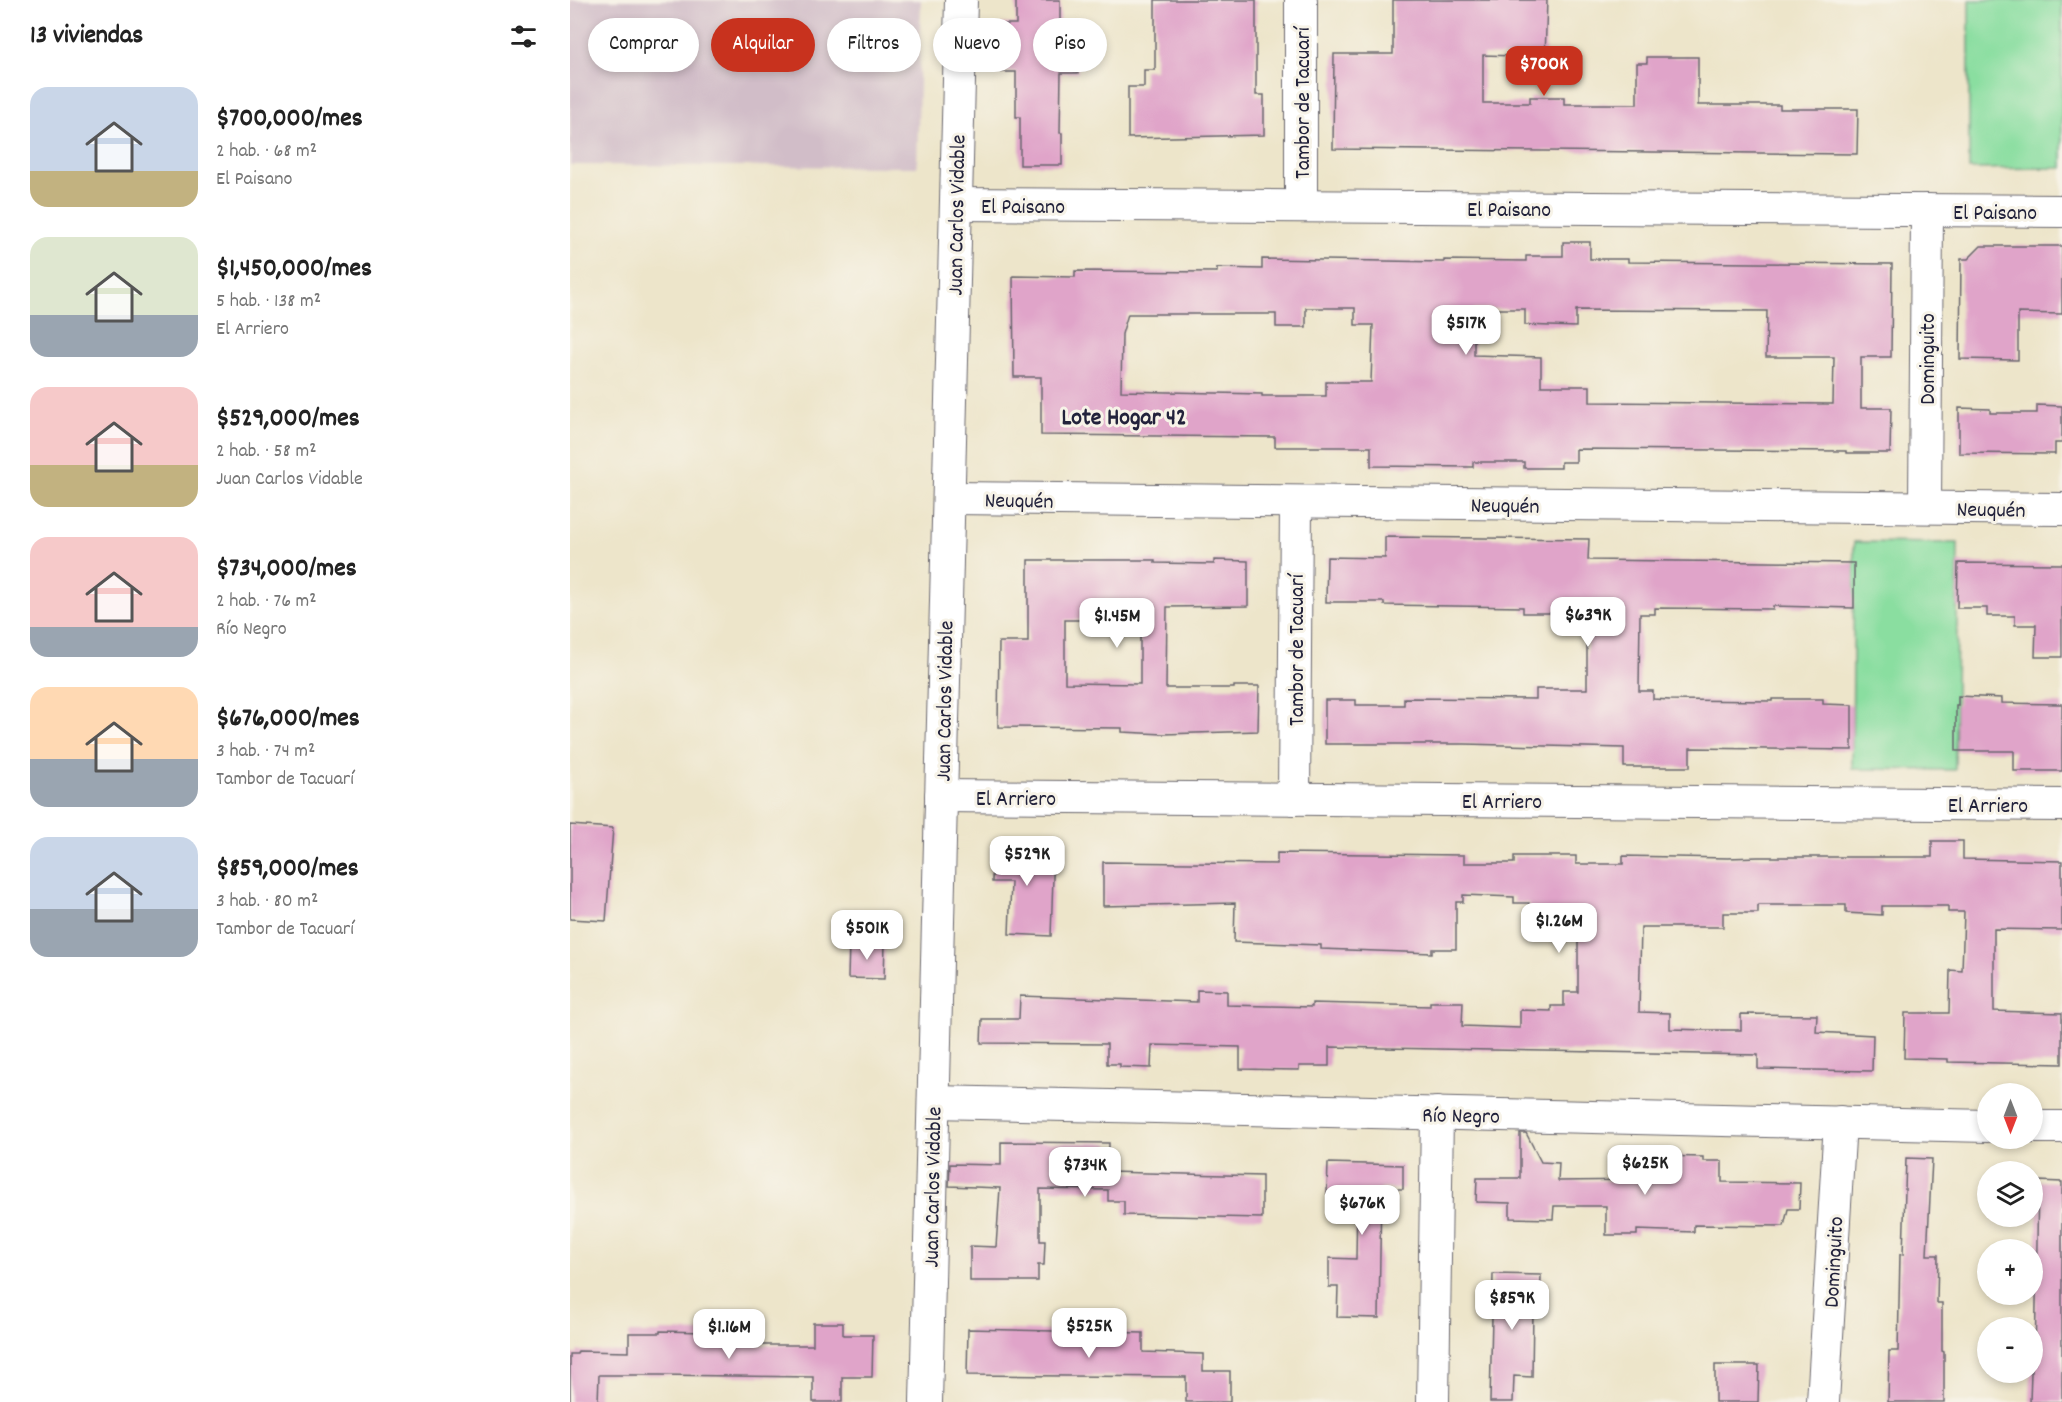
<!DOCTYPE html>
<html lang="es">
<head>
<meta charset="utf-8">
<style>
	:root { --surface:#fff; --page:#f6f6f6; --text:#222; --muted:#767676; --accent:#c8321e }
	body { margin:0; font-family:Dekko,sans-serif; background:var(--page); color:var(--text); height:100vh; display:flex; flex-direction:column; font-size:22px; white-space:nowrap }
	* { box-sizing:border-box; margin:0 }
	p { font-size:20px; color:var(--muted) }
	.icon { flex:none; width:33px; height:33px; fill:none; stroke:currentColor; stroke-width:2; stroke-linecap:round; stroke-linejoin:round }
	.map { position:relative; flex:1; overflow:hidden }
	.drawer { display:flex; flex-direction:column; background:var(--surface); width:570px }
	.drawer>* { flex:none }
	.banner { position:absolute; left:18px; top:18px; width:570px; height:54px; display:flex; gap:12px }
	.needle { width:39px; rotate:180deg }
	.fabs { position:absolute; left:1407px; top:1083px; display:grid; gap:12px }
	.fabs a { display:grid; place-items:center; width:66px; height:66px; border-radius:50%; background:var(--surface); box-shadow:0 3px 9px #0003; font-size:30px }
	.price { position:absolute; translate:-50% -51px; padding:0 14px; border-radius:12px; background:#fff; color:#222; font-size:20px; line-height:39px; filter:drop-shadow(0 2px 3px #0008) }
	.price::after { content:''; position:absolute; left:50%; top:36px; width:18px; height:14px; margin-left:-9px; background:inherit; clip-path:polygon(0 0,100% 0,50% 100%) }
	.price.active { background:var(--accent); color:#fff }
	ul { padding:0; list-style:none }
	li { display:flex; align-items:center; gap:18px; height:150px; padding:0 30px }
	li span { display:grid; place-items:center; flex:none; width:168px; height:120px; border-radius:18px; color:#555 }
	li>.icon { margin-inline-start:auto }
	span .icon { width:72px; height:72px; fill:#fffc; stroke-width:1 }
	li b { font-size:26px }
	h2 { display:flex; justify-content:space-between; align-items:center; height:72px; padding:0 30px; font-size:26px }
	.pill { padding:0 21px; border-radius:27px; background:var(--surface); box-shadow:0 3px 9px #0003; font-size:21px; line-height:54px }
	.pill.active { background:var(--accent); color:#fff }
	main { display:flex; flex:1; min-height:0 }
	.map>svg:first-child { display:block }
</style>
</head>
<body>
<main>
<section class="drawer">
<h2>13 viviendas<svg class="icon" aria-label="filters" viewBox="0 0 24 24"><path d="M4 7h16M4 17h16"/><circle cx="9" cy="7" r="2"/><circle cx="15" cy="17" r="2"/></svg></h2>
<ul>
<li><span style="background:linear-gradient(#c9d6e8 70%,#c2b280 0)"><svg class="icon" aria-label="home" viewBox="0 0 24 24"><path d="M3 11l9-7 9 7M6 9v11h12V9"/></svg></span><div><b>$700,000/mes</b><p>2 hab. · 68 m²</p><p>El Paisano</p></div></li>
<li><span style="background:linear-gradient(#dfe7d0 65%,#9aa5b1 0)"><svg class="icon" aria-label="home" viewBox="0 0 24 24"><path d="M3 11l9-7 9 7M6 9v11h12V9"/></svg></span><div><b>$1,450,000/mes</b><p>5 hab. · 138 m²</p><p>El Arriero</p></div></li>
<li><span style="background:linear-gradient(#f6c9c9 65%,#c2b280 0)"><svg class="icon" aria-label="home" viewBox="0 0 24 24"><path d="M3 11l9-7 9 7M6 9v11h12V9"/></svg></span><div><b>$529,000/mes</b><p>2 hab. · 58 m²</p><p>Juan Carlos Vidable</p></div></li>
<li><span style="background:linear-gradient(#f6c9c9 75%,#9aa5b1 0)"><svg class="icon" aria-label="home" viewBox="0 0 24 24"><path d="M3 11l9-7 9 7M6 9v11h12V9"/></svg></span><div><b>$734,000/mes</b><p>2 hab. · 76 m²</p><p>Río Negro</p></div></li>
<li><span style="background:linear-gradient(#ffd9b3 60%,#9aa5b1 0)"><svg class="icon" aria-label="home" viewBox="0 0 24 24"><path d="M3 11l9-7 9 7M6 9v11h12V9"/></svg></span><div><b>$676,000/mes</b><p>3 hab. · 74 m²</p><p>Tambor de Tacuarí</p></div></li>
<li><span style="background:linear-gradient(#c9d6e8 60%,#9aa5b1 0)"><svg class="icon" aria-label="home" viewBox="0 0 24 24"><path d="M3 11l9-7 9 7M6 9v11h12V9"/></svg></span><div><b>$859,000/mes</b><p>3 hab. · 80 m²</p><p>Tambor de Tacuarí</p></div></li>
</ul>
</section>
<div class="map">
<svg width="1492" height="1402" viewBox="0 0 1492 1402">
	<rect width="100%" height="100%" fill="#f7f3e8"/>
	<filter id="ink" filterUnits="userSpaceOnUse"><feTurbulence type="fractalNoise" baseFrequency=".0167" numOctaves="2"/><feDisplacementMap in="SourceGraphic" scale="12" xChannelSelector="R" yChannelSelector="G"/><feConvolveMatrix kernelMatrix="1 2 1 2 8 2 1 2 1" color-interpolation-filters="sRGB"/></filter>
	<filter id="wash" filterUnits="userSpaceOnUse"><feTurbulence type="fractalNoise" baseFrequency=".008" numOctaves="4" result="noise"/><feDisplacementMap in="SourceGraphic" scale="24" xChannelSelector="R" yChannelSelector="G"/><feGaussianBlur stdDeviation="1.35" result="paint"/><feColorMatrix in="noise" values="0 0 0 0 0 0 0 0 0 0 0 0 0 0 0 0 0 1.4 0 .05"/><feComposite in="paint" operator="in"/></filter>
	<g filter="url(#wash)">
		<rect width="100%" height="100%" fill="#ede5ca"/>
		<path fill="#d1bdc8" d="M0 0H351L347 167 0 165Z"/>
		<g fill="#8adea0" stroke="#56806e" stroke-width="1.5">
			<path d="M1399 0H1492V168L1399 169Z"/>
			<path d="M1284 542 1388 543 1385 770 1282 769Z"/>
		</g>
		<g id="blocks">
			<g fill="#e0a4c9" fill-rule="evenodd">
				<path d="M446 0H490V24H509L508 73H491L490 133H492V165H450V117H446V72H430L431 24H446Z"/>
				<path d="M585 0H686V95H694V135L558 138V87H574V70H585Z"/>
				<path d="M823 0H977L975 57 913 55V103H960V97H994V104H1067V63H1077V57H1128V105H1210V109H1288L1287 154 763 149 764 54H823Z"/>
				<path d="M266 29 290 30 289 62H265Z"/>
				<path d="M993 242H1020V259H1058V262L1322 264 1321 357H1291V408H1321L1320 453H1276V451L1006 449V462H991V468H954V462H903V467L801 466V447H705V437L471 435V377H444L443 276 505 277V271L647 272V268L692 269V259L874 262V260L956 261V256H993ZM736 308H785V325H803L801 382H756V396H692V394L551 391 552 334 558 314H706V327H736ZM904 309H955V325L1006 327V310L1197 311 1196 357H1264L1263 404 1020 402V386H971V357L904 355Z"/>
				<path d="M1411 246H1492V314L1448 313V360L1390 359 1391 259H1398Z"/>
				<path d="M1467 405 1492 406V443H1485V454L1389 453V408L1420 409V413H1467Z"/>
				<path d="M815 537 1019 539 1018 560 1284 563V608L1203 606V609L1085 608V614H1070L1069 691H1083V699L1100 700 1202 701V699H1253V704L1282 705V750L1120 748V767H1054V748L895 744H755V700H786V705H834V698L966 699V689H1017V613H953V607L814 605V602H756L757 557 815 558Z"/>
				<path d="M458 560H585V563L644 564V560L678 561V606L597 607 596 688H664V686H689L688 731 594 734 552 732V728L428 727 429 642H458ZM495 620H570V684L495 683Z"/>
				<path d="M1388 563 1492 564V657H1465L1466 625H1445V616H1417V608H1387Z"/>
				<path d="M1388 696 1432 698V703L1492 704V771H1444V751H1386V705H1388Z"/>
				<path d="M0 825 43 828 36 921 0 919Z"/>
				<path d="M1362 841H1393V859L1492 861V930L1424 929V1011L1492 1013V1064L1378 1062V1059L1334 1058 1335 1013H1379L1380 970 1392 971 1394 912H1378V906H1312V915L1276 913V905H1188V913H1153V927H1071L1069 1012 1100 1013V1029L1137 1030H1171V1014L1247 1015 1246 1032 1303 1035 1302 1071 1188 1069V1055L759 1047V1066H729V1070L670 1069V1047L582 1045 581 1068 550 1067V1064H537V1044L411 1043 412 1019H449L450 996 627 1002V990L657 991V1005L742 1007V1003L860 1006V1002H893L892 1026 950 1028V1010L981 1011V1006H994V992H1008V914H959V903H944V897L893 895V902H886V949H862V953L751 949V945L664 942 665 903 533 906V862L707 864V853L894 855V863H944V856H1006V864H1053V856L1158 858 1188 857H1362Z"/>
				<path d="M423 847 484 848 481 936 439 934 441 882H422Z"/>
				<path d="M279 943H315L314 979 278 978Z"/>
				<path d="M950 1133H956L971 1162 989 1163 988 1181 1071 1180V1168L1086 1169V1156L1133 1157V1161H1152V1182L1230 1183 1229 1209H1218L1214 1226 1124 1225V1232L1067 1230V1235H1036V1206H984L983 1219 940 1218V1203L906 1202 907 1178H950Z"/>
				<path d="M431 1142 539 1143 538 1184 539 1172 692 1176V1218L554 1215V1201H538V1190L470 1189V1241H475L474 1265H468V1281H400V1246L426 1247 430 1188 379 1186 380 1164 431 1165Z"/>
				<path d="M1336 1158 1362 1159 1357 1255H1368L1367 1303H1372V1351L1374 1352V1402H1318L1319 1351H1328L1330 1254 1333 1255Z"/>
				<path d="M758 1163 833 1165V1189H811L809 1318 767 1317 768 1287H759V1258L786 1259 787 1194H757Z"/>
				<path d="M1468 1181 1492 1182V1402H1460L1461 1372H1462V1364H1465Z"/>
				<path d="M923 1274 971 1275 970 1310H963L962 1377 944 1376 943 1402H920Z"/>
				<path d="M243 1323H273V1335H303L302 1377H272V1402H243V1377L90 1375H29L28 1402H0V1354H7L8 1351 59 1352V1333H90V1331L182 1333V1345H243Z"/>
				<path d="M398 1329 573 1333V1352L633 1354V1371H660V1402H616V1377L397 1375Z"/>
				<path d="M1145 1365H1189L1188 1402H1145Z"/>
			</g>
		</g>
	</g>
	<g filter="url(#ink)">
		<use href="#blocks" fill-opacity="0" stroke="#69666d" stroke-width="1.5"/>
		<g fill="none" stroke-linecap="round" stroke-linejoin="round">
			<defs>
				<g id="minor">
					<path d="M731 0V206"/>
					<path d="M386 204 1492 211"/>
					<path d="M379 498 1492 509"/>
					<path d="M1355 507 1357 210"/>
					<path d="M371 796 1492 805"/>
					<path d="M724 799 726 502"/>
					<path d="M364 1102 1418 1126"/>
					<path d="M1462 1127H1492"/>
					<path d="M356 1402 391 0"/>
					<path d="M863 1402 867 1113"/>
					<path d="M1253 1402 1270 1122"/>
				</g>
			</defs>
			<use href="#minor" stroke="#69666d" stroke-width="34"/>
			<use href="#minor" stroke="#fff" stroke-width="32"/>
		</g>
	</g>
	<g text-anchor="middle" stroke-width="6" stroke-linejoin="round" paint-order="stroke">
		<g font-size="22" fill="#22223b" stroke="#f7f3e8">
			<text transform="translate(731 103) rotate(-90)" y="8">Tambor de Tacuarí</text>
			<text x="453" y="213">El Paisano</text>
			<text x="939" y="216">El Paisano</text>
			<text x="1425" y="219">El Paisano</text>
			<text transform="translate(385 215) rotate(-89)" y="8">Juan Carlos Vidable</text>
			<text transform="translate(1356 359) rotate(-90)" y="8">Dominguito</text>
			<text transform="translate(449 499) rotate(1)" y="8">Neuquén</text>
			<text transform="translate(935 504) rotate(1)" y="8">Neuquén</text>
			<text transform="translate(1421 508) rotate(1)" y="8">Neuquén</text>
			<text transform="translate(725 650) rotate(-90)" y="8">Tambor de Tacuarí</text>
			<text transform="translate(373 701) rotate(-89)" y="8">Juan Carlos Vidable</text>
			<text x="446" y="805">El Arriero</text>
			<text x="932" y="808">El Arriero</text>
			<text x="1418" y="812">El Arriero</text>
			<text transform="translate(891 1114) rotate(1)" y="8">Río Negro</text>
			<text transform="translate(361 1187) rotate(-89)" y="8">Juan Carlos Vidable</text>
			<text transform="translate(1262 1262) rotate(-87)" y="8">Dominguito</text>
		</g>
		<g font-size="24" font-weight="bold" fill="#22223b" stroke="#f7f3e8">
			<text x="554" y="424">Lote Hogar 42</text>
		</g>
	</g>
</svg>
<div class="fabs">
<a><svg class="needle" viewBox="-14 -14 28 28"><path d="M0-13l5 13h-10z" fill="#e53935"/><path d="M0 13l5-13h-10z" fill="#767676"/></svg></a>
<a><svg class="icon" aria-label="layers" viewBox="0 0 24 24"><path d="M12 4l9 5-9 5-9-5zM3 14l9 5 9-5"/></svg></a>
<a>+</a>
<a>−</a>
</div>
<b class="price active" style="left:974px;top:97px">$700K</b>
<b class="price" style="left:896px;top:356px">$517K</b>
<b class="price" style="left:1018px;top:648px">$639K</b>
<b class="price" style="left:547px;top:649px">$1.45M</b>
<b class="price" style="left:457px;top:887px">$529K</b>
<b class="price" style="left:989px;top:954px">$1.26M</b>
<b class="price" style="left:297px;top:961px">$501K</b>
<b class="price" style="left:1075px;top:1196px">$625K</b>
<b class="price" style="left:515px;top:1198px">$734K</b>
<b class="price" style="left:792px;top:1236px">$676K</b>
<b class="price" style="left:942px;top:1331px">$859K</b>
<b class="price" style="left:519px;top:1359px">$525K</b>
<b class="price" style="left:159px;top:1360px">$1.16M</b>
<div class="banner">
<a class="pill">Comprar</a>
<a class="pill active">Alquilar</a>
<a class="pill">Filtros</a>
<a class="pill">Nuevo</a>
<a class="pill">Piso</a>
</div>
</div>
</main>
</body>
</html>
